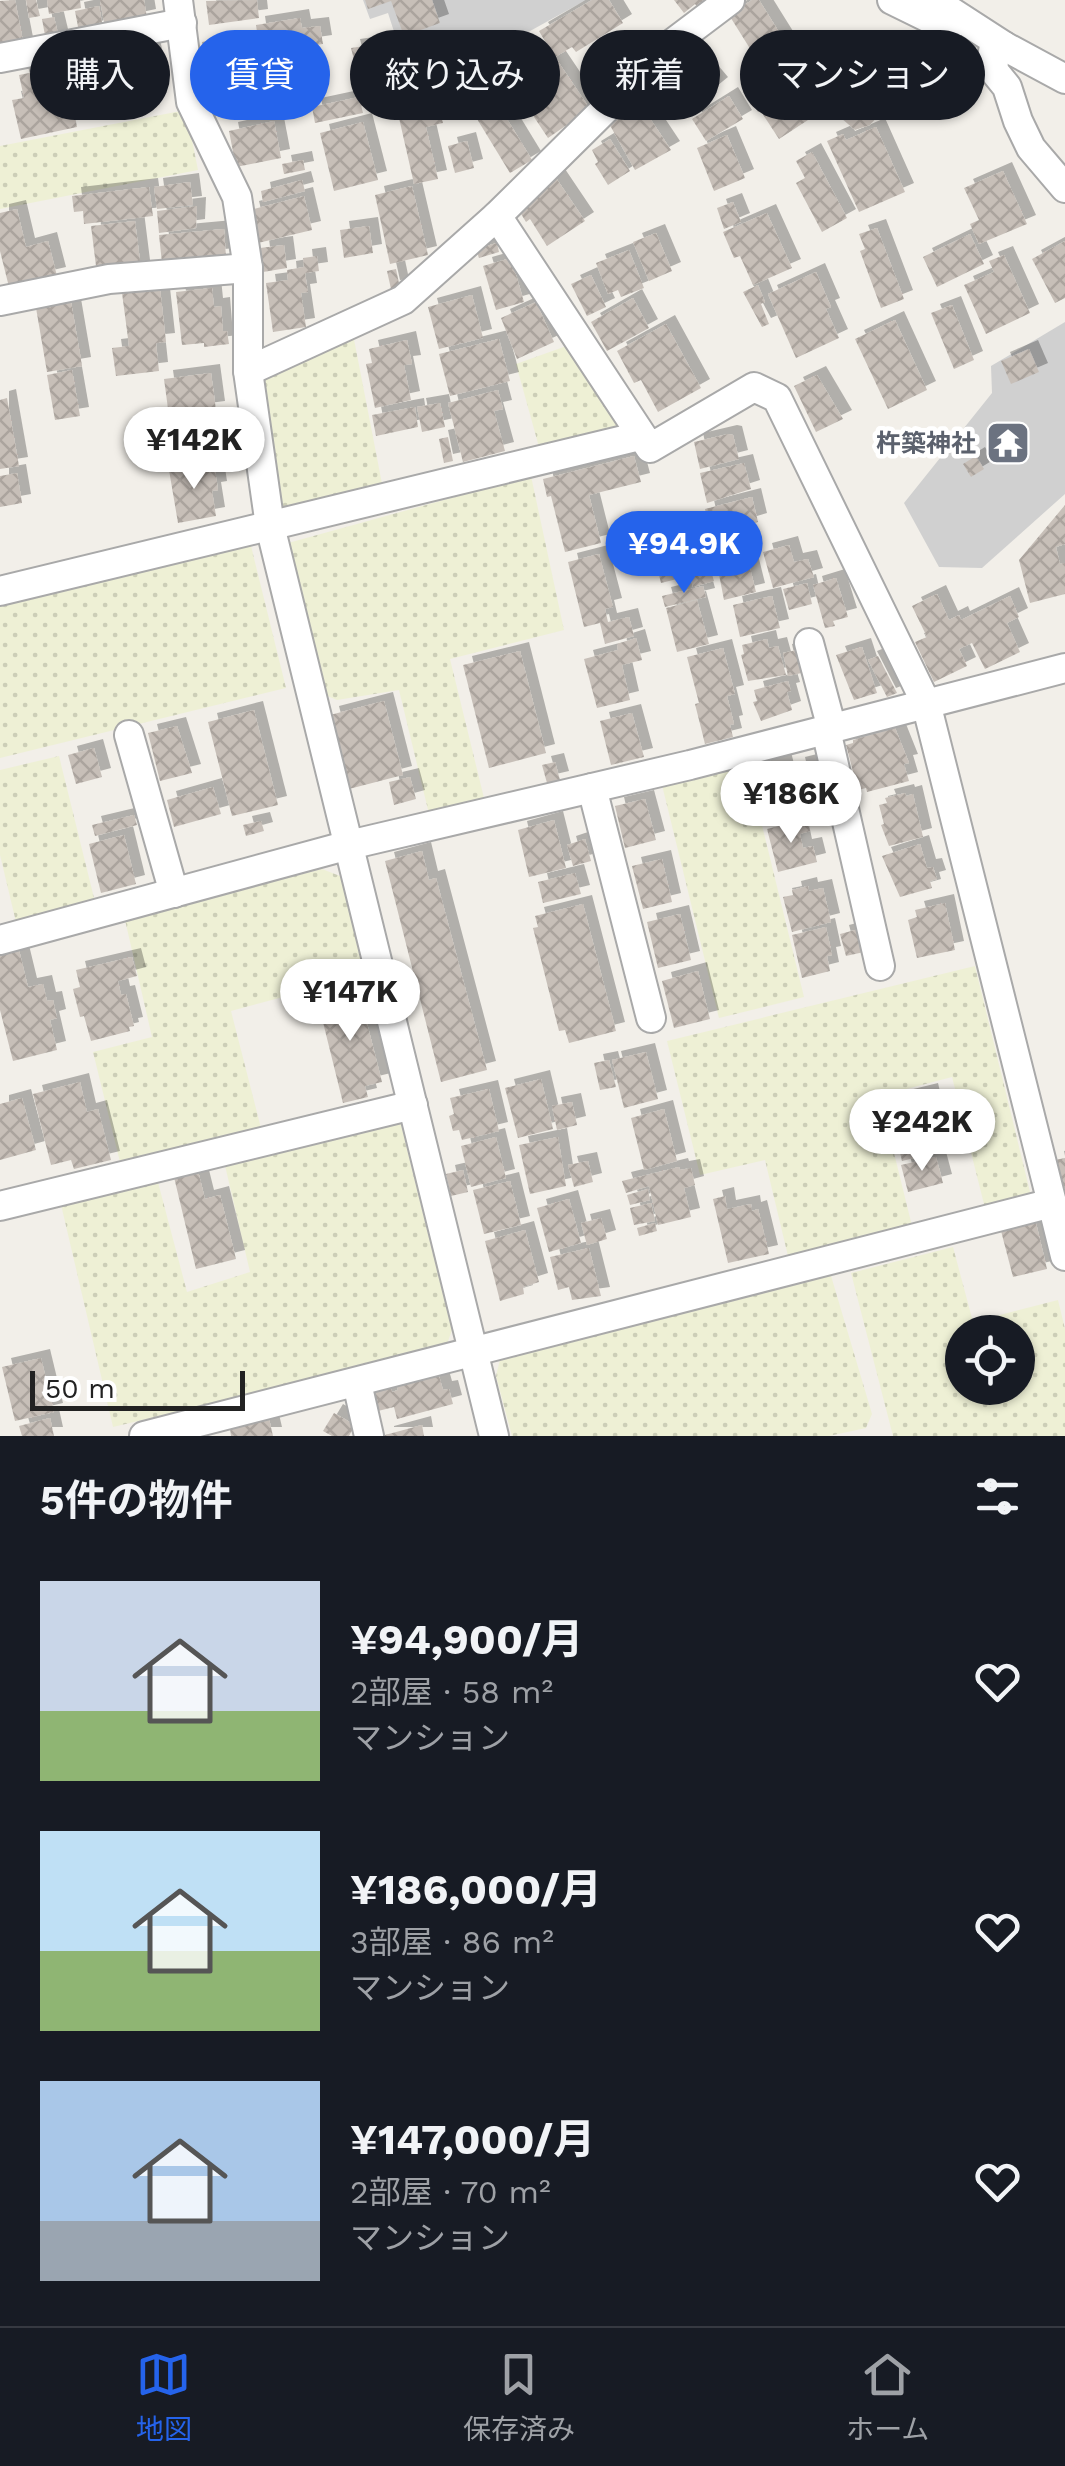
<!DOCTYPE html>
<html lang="ja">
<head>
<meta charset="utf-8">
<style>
	:root { --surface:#171b24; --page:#242831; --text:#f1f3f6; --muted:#9ea1a6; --line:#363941; --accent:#2563eb }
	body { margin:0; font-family:"Work Sans","Noto Sans JP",sans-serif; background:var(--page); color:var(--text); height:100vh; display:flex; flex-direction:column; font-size:38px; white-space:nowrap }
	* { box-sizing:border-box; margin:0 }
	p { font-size:32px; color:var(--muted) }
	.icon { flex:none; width:55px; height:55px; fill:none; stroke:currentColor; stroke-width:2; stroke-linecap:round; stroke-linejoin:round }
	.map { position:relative; height:1436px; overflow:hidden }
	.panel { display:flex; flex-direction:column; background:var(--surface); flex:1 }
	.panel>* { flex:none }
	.top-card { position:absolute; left:30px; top:30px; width:1005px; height:90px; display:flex; gap:20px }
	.controls { position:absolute; left:945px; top:1315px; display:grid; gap:20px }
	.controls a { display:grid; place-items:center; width:90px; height:90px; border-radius:50%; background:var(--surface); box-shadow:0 2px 8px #0004; font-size:50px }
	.scale { position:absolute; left:30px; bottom:25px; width:215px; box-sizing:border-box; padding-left:10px; border:5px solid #222; border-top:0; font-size:28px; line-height:35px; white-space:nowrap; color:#222; -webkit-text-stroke:8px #fff; paint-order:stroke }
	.price { position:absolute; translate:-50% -85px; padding:0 22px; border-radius:35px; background:#fff; color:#222; font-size:32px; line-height:65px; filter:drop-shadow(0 2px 5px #0008) }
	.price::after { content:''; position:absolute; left:50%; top:60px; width:30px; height:22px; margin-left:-15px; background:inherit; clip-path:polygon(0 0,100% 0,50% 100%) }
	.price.active { background:var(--accent); color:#fff }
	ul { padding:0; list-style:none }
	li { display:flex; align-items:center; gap:30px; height:250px; padding:0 40px }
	li span { display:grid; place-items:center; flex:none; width:280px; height:200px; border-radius:0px; color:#555 }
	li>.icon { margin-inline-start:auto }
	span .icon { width:120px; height:120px; fill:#fffc; stroke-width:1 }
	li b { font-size:42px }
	h2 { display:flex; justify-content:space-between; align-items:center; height:120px; padding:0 40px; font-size:42px }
	.tag { padding:0 35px; border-radius:45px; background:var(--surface); box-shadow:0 2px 8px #0004; font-size:35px; line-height:90px }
	.tag.active { background:var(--accent); color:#fff }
	.tabs { display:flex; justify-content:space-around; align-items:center; height:140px; border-top:2px solid var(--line); background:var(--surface); font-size:28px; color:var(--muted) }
	.tabs a { display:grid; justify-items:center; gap:5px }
	.tabs .active { color:var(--accent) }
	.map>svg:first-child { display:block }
</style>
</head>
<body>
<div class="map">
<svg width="1065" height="1436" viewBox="0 0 1065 1436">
	<defs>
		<pattern id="farmland-dots" width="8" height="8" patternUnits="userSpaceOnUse" patternTransform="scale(2.5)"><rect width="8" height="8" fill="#eef0d5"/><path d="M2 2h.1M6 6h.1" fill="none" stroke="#ccceb7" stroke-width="1.8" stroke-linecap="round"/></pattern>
		<pattern id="building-cross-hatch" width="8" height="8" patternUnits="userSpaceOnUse" patternTransform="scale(2.5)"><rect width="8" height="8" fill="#c7bfb8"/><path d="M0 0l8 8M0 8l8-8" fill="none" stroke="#aba49e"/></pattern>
		<filter id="shadow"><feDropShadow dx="9" dy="-9" stdDeviation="0" flood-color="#0004"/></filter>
	</defs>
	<rect width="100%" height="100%" fill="#f2efe9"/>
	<g fill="#d0d0d0">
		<path d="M363 0H586L476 61 410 81 388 13 370 19Z"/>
		<path d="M1065 322V494L982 568 939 567 904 503 992 393 991 366Z"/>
	</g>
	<g fill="url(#farmland-dots)" fill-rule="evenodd">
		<path d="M186 110 198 170 0 209V146Z"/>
		<path d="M352 329 384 494 275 510 264 384 269 365Z"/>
		<path d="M572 344 624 416 617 431 539 447 516 364Z"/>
		<path d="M531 476 564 630 450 659 485 802 430 818 399 690 337 700 325 695 288 543Z"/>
		<path d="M250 542 286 688 0 758V604Z"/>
		<path d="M59 756 95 902 16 922 0 855V770Z"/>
		<path d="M747 764 804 997 719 1018 662 785Z"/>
		<path d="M322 869 340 876 369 974 231 1011 262 1132 121 1166 93 1052 152 1037 125 920Z"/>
		<path d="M975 966 1031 1196 985 1208 952 1077 880 1096 912 1226 788 1256 765 1160 700 1175 667 1041Z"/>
		<path d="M398 1113 452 1330 446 1347 113 1427 59 1196 155 1171 187 1292 250 1272 223 1157Z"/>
		<path d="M953 1247 973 1322 1058 1300 1065 1329V1436H893L851 1273ZM962 1332H1018V1388H962Z"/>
		<path d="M829 1269 872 1414 866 1428 829 1436H512L496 1376 501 1356Z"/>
	</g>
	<g fill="url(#building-cross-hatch)" filter="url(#shadow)">
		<path d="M15 0 24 46 0 50V1Z"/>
		<path d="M26 0H36L40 16 29 18Z"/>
		<path d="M47 0H80L81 8 49 14Z"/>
		<path d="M100 0H144L147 18 105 27Z"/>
		<path d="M257 0 259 18 209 25 206 1Z"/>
		<path d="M365 0H432L440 23 404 36 391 1 368 9Z"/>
		<path d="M592 0H609L623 23 576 52 572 47 555 57 590 109 548 138 526 105 516 112 499 89 512 80 505 71 546 43 539 31Z"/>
		<path d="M674 0H721L703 14 695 4 684 13Z"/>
		<path d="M752 0H759L797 61 769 79 729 15Z"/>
		<path d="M99 6 103 28 79 32 75 11Z"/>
		<path d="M54 17 59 38 46 41 42 19Z"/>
		<path d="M300 18 302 28 320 26 323 44 260 53 256 25Z"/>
		<path d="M150 43 154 63 133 67 128 48Z"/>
		<path d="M233 46 237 51 243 83 280 77 285 104 213 116 207 82 217 80 213 62 196 65 193 51 213 47 214 55 219 54 217 50Z"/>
		<path d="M365 46 367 58 354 60 351 48Z"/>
		<path d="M692 54 719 86 698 103 682 84 678 88 667 74Z"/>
		<path d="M931 56 947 92 916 106 899 71Z"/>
		<path d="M396 59 400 83 361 90 357 66Z"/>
		<path d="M70 65 75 88 70 89 77 127 21 139 12 100 24 98 19 75Z"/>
		<path d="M760 70 778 99 758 112 742 87 748 82 746 79Z"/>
		<path d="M820 75 837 101 779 139 762 113Z"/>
		<path d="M867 89 886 107 870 125 855 130 841 118Z"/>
		<path d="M729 96 743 119 706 141 692 119Z"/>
		<path d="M359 97 363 113 315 123 312 107Z"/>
		<path d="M437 100 443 123 426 127 438 179 414 184 397 109Z"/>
		<path d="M496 101 532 160 510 173 474 114Z"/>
		<path d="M639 102 671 150 635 170 607 120Z"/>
		<path d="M274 121 281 158 236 167 229 131Z"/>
		<path d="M363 122 378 180 334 191 320 133Z"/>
		<path d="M876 127 905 192 859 212 827 141 843 134 846 140Z"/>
		<path d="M727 135 745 178 714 191 697 148Z"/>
		<path d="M610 139 630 171 608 185 595 164 598 162 592 150Z"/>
		<path d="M467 141 474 168 455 173 448 146Z"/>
		<path d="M812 152 847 218 822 232 796 183 805 178 796 161Z"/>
		<path d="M303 160 305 170 284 174 282 164Z"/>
		<path d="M1003 171 1027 224 979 244 970 224 979 220 964 188Z"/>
		<path d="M554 175 585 221 547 246 530 219 526 222 518 209Z"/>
		<path d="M302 180 305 191 263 202 261 191Z"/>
		<path d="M190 182 193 205 157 209 154 187Z"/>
		<path d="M412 186 428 255 390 264 375 195Z"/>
		<path d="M149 187 153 216 84 224 83 211 74 212 72 196Z"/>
		<path d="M304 196 312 230 258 243 250 210Z"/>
		<path d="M733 202 741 222 724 229 717 208Z"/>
		<path d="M197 206 196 228 159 233 157 211Z"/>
		<path d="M17 209 26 247 48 241 57 276 9 287 0 251V213Z"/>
		<path d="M767 213 792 268 753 285 740 256 734 258 723 232Z"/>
		<path d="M135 221 141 269 97 274 91 226Z"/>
		<path d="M369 226 373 253 344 258 340 230Z"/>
		<path d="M877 228 904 299 881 308 860 251 865 249 859 234Z"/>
		<path d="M224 229 226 257 162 263 159 235Z"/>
		<path d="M656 233 672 271 649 281 633 242Z"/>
		<path d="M970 234 984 264 937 287 923 257Z"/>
		<path d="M1065 241V298L1055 303 1032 259Z"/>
		<path d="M497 243 499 252 479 258 476 249Z"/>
		<path d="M284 245 287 268 263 272 260 248Z"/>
		<path d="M629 250 644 288 621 297 618 290 608 294 596 263Z"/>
		<path d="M1004 255 1030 313 986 334 964 285 994 272 989 261Z"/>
		<path d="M317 256 319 271 305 273 308 292 301 293 306 327 273 332 266 283 288 280 287 270 304 267 303 258Z"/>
		<path d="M511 258 524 302 496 310 483 266Z"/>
		<path d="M396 269 400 288 391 289 387 271Z"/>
		<path d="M816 272 831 307 826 309 839 338 796 358 768 294Z"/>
		<path d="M591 275 606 307 587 316 571 284Z"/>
		<path d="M758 285 765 302 761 304 769 324 762 327 743 292Z"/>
		<path d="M160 288 166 342 156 343 159 371 116 376 112 348 129 346 122 293Z"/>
		<path d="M212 288 214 307 221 306 223 331H227L229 344 204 347V343L182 345 176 292Z"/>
		<path d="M472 295 483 338 439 349 428 307Z"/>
		<path d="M70 296 82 366 47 372 35 302Z"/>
		<path d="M633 298 649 328 607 351 591 322Z"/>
		<path d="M536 302 554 342 517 359 501 318Z"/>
		<path d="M952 305 974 360 954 369 931 313Z"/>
		<path d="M895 320 927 390 888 409 855 339Z"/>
		<path d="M666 324 701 388 658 412 641 380 634 383 617 351Z"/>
		<path d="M499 339 510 381 450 396 439 354Z"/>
		<path d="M407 340 412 364 404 365 411 400 375 408 366 364 372 363 369 349Z"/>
		<path d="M1029 349 1039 372 1011 384 1001 361Z"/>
		<path d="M72 370 80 416 55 420 47 375Z"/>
		<path d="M211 373 216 410 169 416 164 379Z"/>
		<path d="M817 375 843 419 816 432 794 386Z"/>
		<path d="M498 390 503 409 494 411 505 451 463 462 448 403Z"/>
		<path d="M7 398 19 466 0 469V400Z"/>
		<path d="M440 403 445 427 422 432 417 407Z"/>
		<path d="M415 407 418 427 376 436 372 415Z"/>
		<path d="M728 434 733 435 739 459 700 469 694 442Z"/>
		<path d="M448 437 453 461 444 463 439 439Z"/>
		<path d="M235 453 237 465 213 469 211 457Z"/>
		<path d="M634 456 641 482 589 495 601 543 565 552 551 496 547 497 543 479Z"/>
		<path d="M976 456 984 469 971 477 963 464Z"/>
		<path d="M206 463 208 471 215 470 218 490 212 491 216 516 178 523 169 470Z"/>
		<path d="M744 463 751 489 707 503 700 473Z"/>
		<path d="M17 473 22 503 0 507V476Z"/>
		<path d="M752 497 758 522 711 536 705 509Z"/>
		<path d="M1065 505V544L1056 547 1060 564 1065 563V594L1030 603 1019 560Z"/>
		<path d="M681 526 693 575 661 583 649 534Z"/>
		<path d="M789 545 794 562 808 559 814 577 773 588 763 552Z"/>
		<path d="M746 552 756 592 724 600 716 559Z"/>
		<path d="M599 554 613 607 605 609 608 622 629 617 634 636 605 644 600 623 584 627 568 562Z"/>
		<path d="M711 571 714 581 693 587 690 576Z"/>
		<path d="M836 578 848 617 833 621 835 626 825 628 813 585Z"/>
		<path d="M807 583 812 604 789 610 783 589Z"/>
		<path d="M703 586 706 597 665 607 662 596Z"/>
		<path d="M937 594 949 620 959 615 961 620 1010 596 1019 617 1007 623 1020 652 985 669 972 643 959 649 967 666 934 682 915 642 927 637 912 606Z"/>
		<path d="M772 596 780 628 740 637 733 605Z"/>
		<path d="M697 600 709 644 677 652 666 608Z"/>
		<path d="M636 638 642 660 622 665 630 700 597 708 584 659 618 650 617 644Z"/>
		<path d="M767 639 769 648 778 646 786 675 748 681 741 655 744 654 742 645Z"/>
		<path d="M862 647 877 693 854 700 836 655Z"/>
		<path d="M723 648 735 694 727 696 734 724 730 725 733 737 705 744 695 704 699 703 687 657Z"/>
		<path d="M801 649 806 672 788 676 783 653Z"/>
		<path d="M520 651 546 753 489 768 463 665Z"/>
		<path d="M878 656 897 693 887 697 868 660Z"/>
		<path d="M788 681 791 691 787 692 792 710 761 721 753 702 757 701 754 690Z"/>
		<path d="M384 701 403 775 349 789 330 715Z"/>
		<path d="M254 710 278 805 232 816 208 722Z"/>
		<path d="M632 713 644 757 611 765 600 721Z"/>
		<path d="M177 726 192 773 160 781 148 733Z"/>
		<path d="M895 728 909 763 904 764 909 781 867 792 866 788 858 790 846 745 853 743V740Z"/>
		<path d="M94 748 102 777 76 784 68 755Z"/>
		<path d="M770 760 771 764 782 761 794 808 765 816 754 769 758 768 756 763Z"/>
		<path d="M816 761 822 783 801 788 796 766Z"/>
		<path d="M555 762 560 780 547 783 542 765Z"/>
		<path d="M410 777 416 799 394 805 389 782Z"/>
		<path d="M213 787 221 814 174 827 167 800Z"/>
		<path d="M905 793 906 796 913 794 923 837 889 846 881 825 884 824 879 805 887 803 885 798Z"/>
		<path d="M645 799 656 840 625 848 615 806Z"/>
		<path d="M134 815 137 825 95 836 92 825Z"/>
		<path d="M807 819 810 831 800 834 803 848 813 846 817 862 778 872 767 829Z"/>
		<path d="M554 820 566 868 529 877 518 830Z"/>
		<path d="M261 821 264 831 246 836 243 825Z"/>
		<path d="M124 835 136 884 101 893 89 844Z"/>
		<path d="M585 839 591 861 573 866 567 845Z"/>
		<path d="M920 844 927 868 933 867 937 879 930 881 932 888 900 897 882 856Z"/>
		<path d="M422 851 429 880 436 878 487 1070 441 1082 385 861Z"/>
		<path d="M662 859 672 902 643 909 632 866Z"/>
		<path d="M575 873 581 894 543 903 538 882Z"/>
		<path d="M808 886 809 891 823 888 831 922 792 932 783 897 793 895 792 890Z"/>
		<path d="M945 903 955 950 917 958 908 920 917 917 915 910Z"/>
		<path d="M583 904 616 1031 569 1043 565 1030 559 1031 533 928 538 927 535 916Z"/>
		<path d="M680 914 691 960 658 968 647 922Z"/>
		<path d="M826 927 832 955 827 956 830 971 802 978 792 935Z"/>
		<path d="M859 929 864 952 846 956 840 934Z"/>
		<path d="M19 950 28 987 43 984 47 1001 53 1000 57 1018 50 1020 57 1050 13 1061 0 1010V955Z"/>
		<path d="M132 957 137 976 118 981 121 995 126 994 134 1026 129 1027 130 1031 91 1041 84 1016 80 1017 73 989 80 987 76 970Z"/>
		<path d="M698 971 710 1019 674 1028 662 981Z"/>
		<path d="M358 988 382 1082 365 1086 368 1097 343 1103 317 998Z"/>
		<path d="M646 1052 658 1099 624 1108 612 1060Z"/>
		<path d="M609 1060 616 1087 600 1090 594 1063Z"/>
		<path d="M541 1079 553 1129 518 1138 505 1088Z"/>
		<path d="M80 1082 87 1112 98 1109 111 1160 74 1169 71 1160 51 1165 33 1094Z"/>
		<path d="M489 1089 499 1131 462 1140 459 1130 453 1131 449 1116 454 1114 450 1098Z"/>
		<path d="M929 1092 943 1151 902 1161 888 1102Z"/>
		<path d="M22 1098 36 1150 0 1160V1104Z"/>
		<path d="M572 1102 577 1125 557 1130 552 1106Z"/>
		<path d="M664 1109 677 1161 644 1170 631 1118Z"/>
		<path d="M496 1137 506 1178 471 1187 461 1146Z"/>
		<path d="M558 1137 566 1186 530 1194 519 1145Z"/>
		<path d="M936 1157 943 1183 908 1192 901 1165Z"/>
		<path d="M1065 1158V1188L1061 1189 1055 1160Z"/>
		<path d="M588 1161 593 1182 574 1187 568 1165Z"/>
		<path d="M197 1167 205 1199 220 1195 236 1259 196 1269 173 1173Z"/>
		<path d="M679 1167 680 1170 691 1168 695 1185 684 1188 691 1217 658 1225 649 1186 626 1193 622 1181Z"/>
		<path d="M463 1170 468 1192 451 1196 446 1174Z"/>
		<path d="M510 1181 521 1225 484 1234 473 1190Z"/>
		<path d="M648 1189 650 1200 630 1205 627 1195Z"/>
		<path d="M725 1196 727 1209 751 1204 752 1211 758 1209 769 1254 728 1263 713 1199Z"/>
		<path d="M569 1199 581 1243 549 1252 537 1208Z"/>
		<path d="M651 1203 655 1221 634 1225 630 1208Z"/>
		<path d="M601 1218 607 1239 587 1245 581 1223Z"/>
		<path d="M1035 1219 1047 1269 1013 1277 1000 1227Z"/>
		<path d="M655 1223 657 1231 639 1236 637 1228Z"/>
		<path d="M525 1230 539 1282 523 1287 524 1294 500 1301 485 1241Z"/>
		<path d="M589 1248 601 1296 572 1300 569 1287 558 1290 550 1257Z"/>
		<path d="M41 1358 54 1412 15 1421 2 1367Z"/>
		<path d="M439 1376 443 1390 449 1389 453 1404 397 1419 394 1407 374 1412 369 1393 391 1388 392 1392 398 1390 397 1387Z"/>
		<path d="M334 1413 355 1425 349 1436H332L323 1431Z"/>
		<path d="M50 1418 54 1436H22L19 1426Z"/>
		<path d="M269 1419 273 1436H231L230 1429Z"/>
		<path d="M422 1425 424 1436H385V1435Z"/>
	</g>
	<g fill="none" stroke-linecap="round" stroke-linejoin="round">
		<defs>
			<g id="minor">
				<path d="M178 0 191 102 237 197 248 268V371L270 526 494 1436"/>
				<path d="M892 0 949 28"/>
				<path d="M933 0 1004 46 993 51 994 71 1007 87 1018 121 1031 148 1065 188"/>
				<path d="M1004 46 1065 79"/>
				<path d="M0 58 182 23"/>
				<path d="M0 301 109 279 248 268"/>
				<path d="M248 371 403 300 497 216 669 46 730 0"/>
				<path d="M0 591 640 436"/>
				<path d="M809 643 832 729"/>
				<path d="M826 730 880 966"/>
				<path d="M129 735 174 893"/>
				<path d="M592 788 651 1018"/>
				<path d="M0 940 349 845 690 765 1065 668"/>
				<path d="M1052 1203 1065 1256"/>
				<path d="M0 1206 413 1105"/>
				<path d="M357 1383 369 1436"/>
				<path d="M144 1436 1052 1203 926 703 777 398 754 387 650 448 497 216"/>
			</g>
		</defs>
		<use href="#minor" stroke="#a9a9a9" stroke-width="32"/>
		<use href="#minor" stroke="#fff" stroke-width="28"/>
	</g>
	<defs>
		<symbol id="temple-square" viewBox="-11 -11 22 22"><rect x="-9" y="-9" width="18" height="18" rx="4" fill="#6b7280" stroke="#fff"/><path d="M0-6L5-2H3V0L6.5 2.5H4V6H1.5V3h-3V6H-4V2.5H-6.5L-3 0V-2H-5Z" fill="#fff"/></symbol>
	</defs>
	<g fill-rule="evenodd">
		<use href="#temple-square" x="983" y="418" width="50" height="50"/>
	</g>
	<g text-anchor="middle" stroke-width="9" stroke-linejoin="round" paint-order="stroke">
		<g font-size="25" font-weight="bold" fill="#5b616d" stroke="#fff" text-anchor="end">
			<text x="976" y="452">杵築神社</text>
		</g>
	</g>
</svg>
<div class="controls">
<a><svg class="icon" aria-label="locate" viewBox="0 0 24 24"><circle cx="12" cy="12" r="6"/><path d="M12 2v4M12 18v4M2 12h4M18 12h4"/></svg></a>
</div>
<div class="scale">50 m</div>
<b class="price" style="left:194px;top:492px">¥142K</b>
<b class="price active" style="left:684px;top:596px">¥94.9K</b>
<b class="price" style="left:791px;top:846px">¥186K</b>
<b class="price" style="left:350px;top:1044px">¥147K</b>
<b class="price" style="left:922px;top:1174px">¥242K</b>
<div class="top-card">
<a class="tag">購入</a>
<a class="tag active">賃貸</a>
<a class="tag">絞り込み</a>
<a class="tag">新着</a>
<a class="tag">マンション</a>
</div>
</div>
<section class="panel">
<h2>5件の物件<svg class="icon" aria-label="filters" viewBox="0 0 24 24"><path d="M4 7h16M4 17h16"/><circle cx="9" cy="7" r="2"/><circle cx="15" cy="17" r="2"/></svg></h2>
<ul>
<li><span style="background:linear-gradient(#c9d6e8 65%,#8fb573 0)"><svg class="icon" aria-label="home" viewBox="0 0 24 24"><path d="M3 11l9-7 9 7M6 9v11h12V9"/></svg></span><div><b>¥94,900/月</b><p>2部屋 · 58 m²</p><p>マンション</p></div><svg class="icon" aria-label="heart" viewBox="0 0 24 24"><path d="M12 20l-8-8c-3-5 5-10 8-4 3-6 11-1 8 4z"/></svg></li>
<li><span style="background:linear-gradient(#bfe0f5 60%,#8fb573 0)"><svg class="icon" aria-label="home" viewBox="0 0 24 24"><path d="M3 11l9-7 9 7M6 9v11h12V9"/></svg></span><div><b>¥186,000/月</b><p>3部屋 · 86 m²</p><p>マンション</p></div><svg class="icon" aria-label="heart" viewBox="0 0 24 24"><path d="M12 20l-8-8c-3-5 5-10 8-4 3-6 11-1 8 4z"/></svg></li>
<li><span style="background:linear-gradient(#a9c7e8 70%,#9aa5b1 0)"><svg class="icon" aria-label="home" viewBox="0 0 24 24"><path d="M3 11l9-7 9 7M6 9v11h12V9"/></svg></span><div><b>¥147,000/月</b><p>2部屋 · 70 m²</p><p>マンション</p></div><svg class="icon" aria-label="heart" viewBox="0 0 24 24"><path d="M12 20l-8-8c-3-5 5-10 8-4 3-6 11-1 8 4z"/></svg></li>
</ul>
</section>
<nav class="tabs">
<a class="active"><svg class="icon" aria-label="map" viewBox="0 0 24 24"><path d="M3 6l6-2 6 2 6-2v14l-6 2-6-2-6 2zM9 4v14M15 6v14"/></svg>地図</a>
<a><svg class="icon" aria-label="saved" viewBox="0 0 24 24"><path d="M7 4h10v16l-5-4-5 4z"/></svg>保存済み</a>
<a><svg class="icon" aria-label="home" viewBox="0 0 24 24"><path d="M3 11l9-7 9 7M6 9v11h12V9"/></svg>ホーム</a>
</nav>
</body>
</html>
